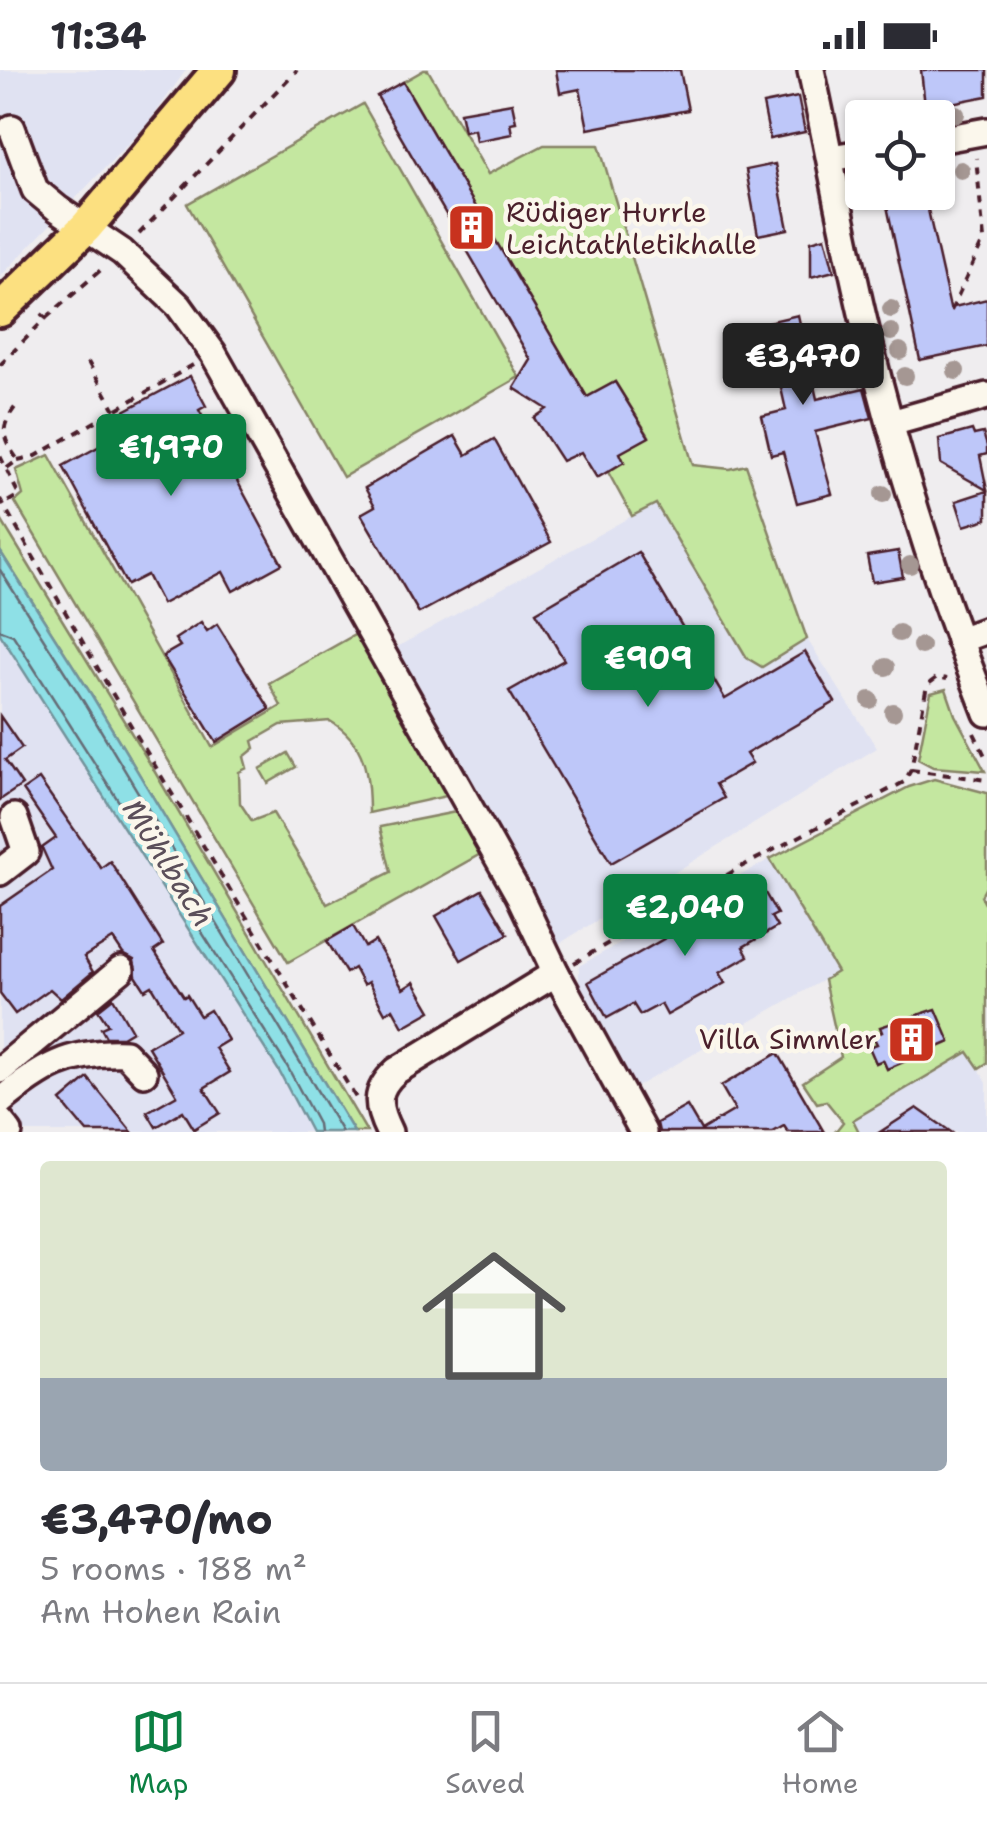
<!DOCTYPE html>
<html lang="en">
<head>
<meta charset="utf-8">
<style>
	:root { --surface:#fff; --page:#f2f2f3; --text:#2b2b33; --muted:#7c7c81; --line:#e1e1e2; --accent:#0b8043 }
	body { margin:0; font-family:"Shantell Sans",sans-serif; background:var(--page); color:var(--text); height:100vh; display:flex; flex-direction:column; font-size:38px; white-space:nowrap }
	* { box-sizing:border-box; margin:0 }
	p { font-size:32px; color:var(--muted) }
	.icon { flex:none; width:55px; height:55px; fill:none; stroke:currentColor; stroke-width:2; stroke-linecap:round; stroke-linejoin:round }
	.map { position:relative; height:1062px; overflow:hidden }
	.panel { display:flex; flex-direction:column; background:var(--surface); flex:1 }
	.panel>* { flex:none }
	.fabs { position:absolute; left:845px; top:30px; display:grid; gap:20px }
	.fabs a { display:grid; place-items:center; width:110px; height:110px; border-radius:10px; background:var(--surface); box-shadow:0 2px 8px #0004; font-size:50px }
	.price { position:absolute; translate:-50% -85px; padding:0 22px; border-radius:10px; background:var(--accent); color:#fff; font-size:32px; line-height:65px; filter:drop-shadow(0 2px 5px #0008) }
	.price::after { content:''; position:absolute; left:50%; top:60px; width:30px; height:22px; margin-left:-15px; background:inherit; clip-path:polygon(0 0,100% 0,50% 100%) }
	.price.selected { background:#222; color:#fff }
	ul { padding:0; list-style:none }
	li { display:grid; align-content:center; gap:20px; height:530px; padding:0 40px }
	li+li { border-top:2px solid var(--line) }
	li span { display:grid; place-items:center; height:310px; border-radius:10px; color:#555 }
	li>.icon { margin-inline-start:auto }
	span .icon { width:180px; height:180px; fill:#fffc; stroke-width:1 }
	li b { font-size:42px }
	.status { display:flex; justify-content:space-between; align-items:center; height:70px; padding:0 50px; background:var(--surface); direction:ltr }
	.status svg { height:28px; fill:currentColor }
	.menu { display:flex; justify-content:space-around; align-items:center; height:140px; border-top:2px solid var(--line); background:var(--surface); font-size:28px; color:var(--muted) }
	.menu a { display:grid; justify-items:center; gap:5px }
	.menu .selected { color:var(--accent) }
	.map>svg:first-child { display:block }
</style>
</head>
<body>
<div class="status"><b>11:34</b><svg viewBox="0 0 49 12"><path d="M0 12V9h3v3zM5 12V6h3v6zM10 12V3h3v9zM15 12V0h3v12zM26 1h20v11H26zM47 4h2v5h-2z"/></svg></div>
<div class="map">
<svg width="987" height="1062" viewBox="0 0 987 1062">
	<rect width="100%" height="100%" fill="#efedef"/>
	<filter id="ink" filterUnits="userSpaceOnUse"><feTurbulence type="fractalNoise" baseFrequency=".01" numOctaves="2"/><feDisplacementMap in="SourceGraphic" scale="20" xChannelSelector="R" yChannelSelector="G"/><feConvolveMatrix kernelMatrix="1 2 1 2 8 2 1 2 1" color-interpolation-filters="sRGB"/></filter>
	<g filter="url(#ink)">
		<g fill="#e0e2f2">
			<path d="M0 0H186L149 52 0 207Z"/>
			<path d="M655 433 762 597 807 569 877 678 557 875 388 582Z"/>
			<path d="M0 564 279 1001 311 1062H0Z"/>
			<path d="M770 789 837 902 629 1021 572 919 579 910V896Z"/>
			<path d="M969 981 987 1013V1062H859L850 1048Z"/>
		</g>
		<g fill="#c4e7a0" stroke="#878366" stroke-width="2.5">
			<path d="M424 0H428L488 104 544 75H599L693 395 730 399 746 395 807 569 762 597 747 588 656 434 632 446 608 402 624 392 620 383 649 366 615 312 587 327 403 12Z"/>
			<path d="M363 34 519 307 343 407 187 134Z"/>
			<path d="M49 385 212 677 281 636 269 613 358 563 451 725 369 743C369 705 366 672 330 651L281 655 253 671 255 678 244 687 247 698 239 702 240 733 252 751 273 743 327 834 391 802 380 757 461 741 484 782 288 892 15 432 23 425 16 400Z"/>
			<path d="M0 448 146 687 367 1062H354L91 624 0 481Z"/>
			<path d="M946 619 955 645 985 701 933 697 918 689 931 623Z"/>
			<path d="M288 683 296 697 268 713 260 699Z"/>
			<path d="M934 709 987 723V815L981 826 987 838V993L979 998 968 982 853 1050 859 1062H835L843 1052 826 1031 817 1033 803 1012 841 987 824 910 837 902 770 789 909 717Z"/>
		</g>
		<path fill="#8ee0e6" stroke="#73939b" stroke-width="2.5" d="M0 481 91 624 354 1062H311L279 1001 0 564Z"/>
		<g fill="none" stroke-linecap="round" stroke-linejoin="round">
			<g stroke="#656c76" stroke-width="2.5">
				<path d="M0 500 82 629 342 1062"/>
				<path d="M0 560 13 565 287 996 318 1054 319 1062"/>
			</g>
		</g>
		<g fill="#bec7f9" stroke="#4a1f2b" stroke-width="2.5">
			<path d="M556 0H680L688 40 588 59 580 19 560 23Z"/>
			<path d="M921 0H987V26L941 35V30L925 36Z"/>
			<path d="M403 12 587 327 615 312 649 367 620 383 624 392 597 408 581 382 562 391 534 348 547 339 514 318 531 290 377 26Z"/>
			<path d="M798 27 805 62 770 69 763 34Z"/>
			<path d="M512 33 516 52 510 53 512 64 476 71 474 59 464 61 460 42Z"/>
			<path d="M775 94 788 159 758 165 746 100Z"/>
			<path d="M884 122H924L950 238 987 229V276L920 290Z"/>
			<path d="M825 167 834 201 811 207V171Z"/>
			<path d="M798 245 817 329 864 318 872 348 815 362 832 424 797 433 783 382 771 385 762 346 786 340 772 278 753 282 747 257Z"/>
			<path d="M190 306 206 336 199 340 282 494 233 521 223 502 162 534 147 505 127 515 63 396 120 365 111 348Z"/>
			<path d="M972 360 974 365 983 363 987 376V384L980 386 987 420 941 394 939 369Z"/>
			<path d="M455 366 466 385 494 369 551 472 419 543 361 444 375 436 365 418Z"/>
			<path d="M987 421V449L964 456 956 431Z"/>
			<path d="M898 481 903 507 872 512 867 486Z"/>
			<path d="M638 482 725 629 805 582 835 632 746 684 752 693 716 714 724 728 611 793 509 621 564 590 536 542Z"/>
			<path d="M201 552 207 561 217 554 270 639 216 672 163 586 180 576 175 569Z"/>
			<path d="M0 646 22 678 5 690 22 715 0 730Z"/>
			<path d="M39 709 101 798 110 791 163 875 154 881 184 927 187 925 200 946 210 940 228 970 215 978 230 1002 204 1018 220 1043 194 1059 183 1041 156 1057 147 1042 177 1025 148 977 178 959 152 916 145 920 136 906 134 890 123 884 113 869 84 887 93 902 61 929 50 919 15 944 0 924V836L52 800 42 778 56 768 23 720Z"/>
			<path d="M482 820 508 864 461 890 436 846Z"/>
			<path d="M765 823 777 844 771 847 777 857 743 877 748 886 719 903 725 913 667 945 661 934 640 945 633 934 607 948 588 912 674 863 667 850 682 841 689 854 739 825 745 835Z"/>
			<path d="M353 856 365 877 375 871 403 919 414 912 431 941 403 957 393 939 385 943 368 912 363 915 354 898 346 903 327 871Z"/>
			<path d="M113 928 132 961 122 967H106L101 958 108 955 98 940Z"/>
			<path d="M936 939 950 972 887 999 883 990 876 993 869 977 877 974 873 966 882 962 880 957Z"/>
			<path d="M778 983 824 1062H788L784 1056 773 1062H659L657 1053 687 1036 701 1060 735 1040 721 1016Z"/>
			<path d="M88 1008 132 1062H87L61 1031Z"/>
			<path d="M917 1038 951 1062H880Z"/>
		</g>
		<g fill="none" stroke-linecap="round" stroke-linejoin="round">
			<defs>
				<g id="minor">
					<path d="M811 0C830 86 845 174 866 260 897 390 938 519 987 643"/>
					<path d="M12 58 35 120 58 139 122 182 179 236 213 283 519 825 556 903 643 1062"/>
					<path d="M938 70 987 61"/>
					<path d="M830 88 862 83"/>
					<path d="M891 353 987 326"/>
					<path d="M959 570 987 560"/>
					<path d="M0 802 26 782 14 747"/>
					<path d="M0 1000 121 900"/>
					<path d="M0 1032C42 997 69 981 125 983L144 1003"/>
					<path d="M0 1051 9 1062"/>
					<path d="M389 1062C376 1036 374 1021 396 1001L556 903"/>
				</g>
				<path id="major" d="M0 240 86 157 219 0"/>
			</defs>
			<use href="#minor" stroke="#4a1f2b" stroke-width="32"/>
			<use href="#major" stroke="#4a1f2b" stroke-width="40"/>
			<g stroke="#4a1f2b" stroke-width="4" stroke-dasharray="8 8" stroke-linecap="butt">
				<path d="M139 164 297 0"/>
				<path d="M951 241 984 169 976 88"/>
				<path d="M46 248 103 198"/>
				<path d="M88 292 115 340"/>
				<path d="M0 295 46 248 39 242"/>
				<path d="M0 386 19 425 4 434"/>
				<path d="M18 390 36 386 193 295"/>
				<path d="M7 398 18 390C1 367 0 357 16 336"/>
				<path d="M0 429 137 666 356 1028"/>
				<path d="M974 663 987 690"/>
				<path d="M911 700 987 710"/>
				<path d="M574 893 739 798 904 712 911 700 927 615 938 607 947 609"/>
			</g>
			<use href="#minor" stroke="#fbf7ec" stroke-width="25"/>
			<use href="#major" stroke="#fce080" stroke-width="32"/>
		</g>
		<g fill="#a59793">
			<circle cx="956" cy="44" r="9"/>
			<circle cx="961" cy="100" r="9"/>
			<circle cx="891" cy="239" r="9"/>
			<circle cx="891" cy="262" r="9"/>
			<circle cx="900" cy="281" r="9"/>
			<circle cx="956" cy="301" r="9"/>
			<circle cx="905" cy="306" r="9"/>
			<circle cx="883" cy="424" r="9"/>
			<circle cx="910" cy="495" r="9"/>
			<circle cx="899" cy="563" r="9"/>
			<circle cx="921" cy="576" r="9"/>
			<circle cx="886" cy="597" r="9"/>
			<circle cx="870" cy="630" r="9"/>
			<circle cx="893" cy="642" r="9"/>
		</g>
	</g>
	<defs>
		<symbol id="building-square" viewBox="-11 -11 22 22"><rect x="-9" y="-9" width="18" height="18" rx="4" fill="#c8321e" stroke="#fbf7ec"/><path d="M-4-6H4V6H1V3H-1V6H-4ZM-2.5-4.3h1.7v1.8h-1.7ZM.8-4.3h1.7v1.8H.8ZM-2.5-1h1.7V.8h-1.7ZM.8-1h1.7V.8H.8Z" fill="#fff"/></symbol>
	</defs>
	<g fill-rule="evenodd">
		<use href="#building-square" x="444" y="130" width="55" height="55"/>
		<use href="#building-square" x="884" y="942" width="55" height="55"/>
	</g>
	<g text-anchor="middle" stroke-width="9" stroke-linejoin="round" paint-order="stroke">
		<g font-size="28" fill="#4a1f2b" stroke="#fbf7ec" text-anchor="start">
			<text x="506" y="152">Rüdiger Hurrle<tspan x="506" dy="32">Leichtathletikhalle</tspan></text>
			<text x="877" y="979" text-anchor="end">Villa Simmler</text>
		</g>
		<g font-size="30" font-style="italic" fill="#5b4f5a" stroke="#fbf7ec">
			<text transform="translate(168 793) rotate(58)" y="10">Mühlbach</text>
		</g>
	</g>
</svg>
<div class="fabs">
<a><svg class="icon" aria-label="locate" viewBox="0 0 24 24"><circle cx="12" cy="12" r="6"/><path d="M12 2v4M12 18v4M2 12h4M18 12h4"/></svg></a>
</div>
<b class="price selected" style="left:803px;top:338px">€3,470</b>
<b class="price" style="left:171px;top:429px">€1,970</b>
<b class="price" style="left:648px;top:640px">€909</b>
<b class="price" style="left:685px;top:889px">€2,040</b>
</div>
<section class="panel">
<ul>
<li><span style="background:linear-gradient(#dfe7d0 70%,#9aa5b1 0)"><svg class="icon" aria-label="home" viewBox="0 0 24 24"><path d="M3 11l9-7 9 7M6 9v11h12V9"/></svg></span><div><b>€3,470/mo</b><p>5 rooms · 188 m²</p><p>Am Hohen Rain</p></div></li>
</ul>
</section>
<nav class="menu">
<a class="selected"><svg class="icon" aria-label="map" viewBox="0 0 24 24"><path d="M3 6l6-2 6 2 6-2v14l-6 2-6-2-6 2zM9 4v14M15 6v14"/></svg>Map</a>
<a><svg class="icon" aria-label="saved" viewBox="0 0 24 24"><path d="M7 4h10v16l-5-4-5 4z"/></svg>Saved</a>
<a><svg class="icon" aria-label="home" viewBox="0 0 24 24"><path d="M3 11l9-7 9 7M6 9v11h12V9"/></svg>Home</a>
</nav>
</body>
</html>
